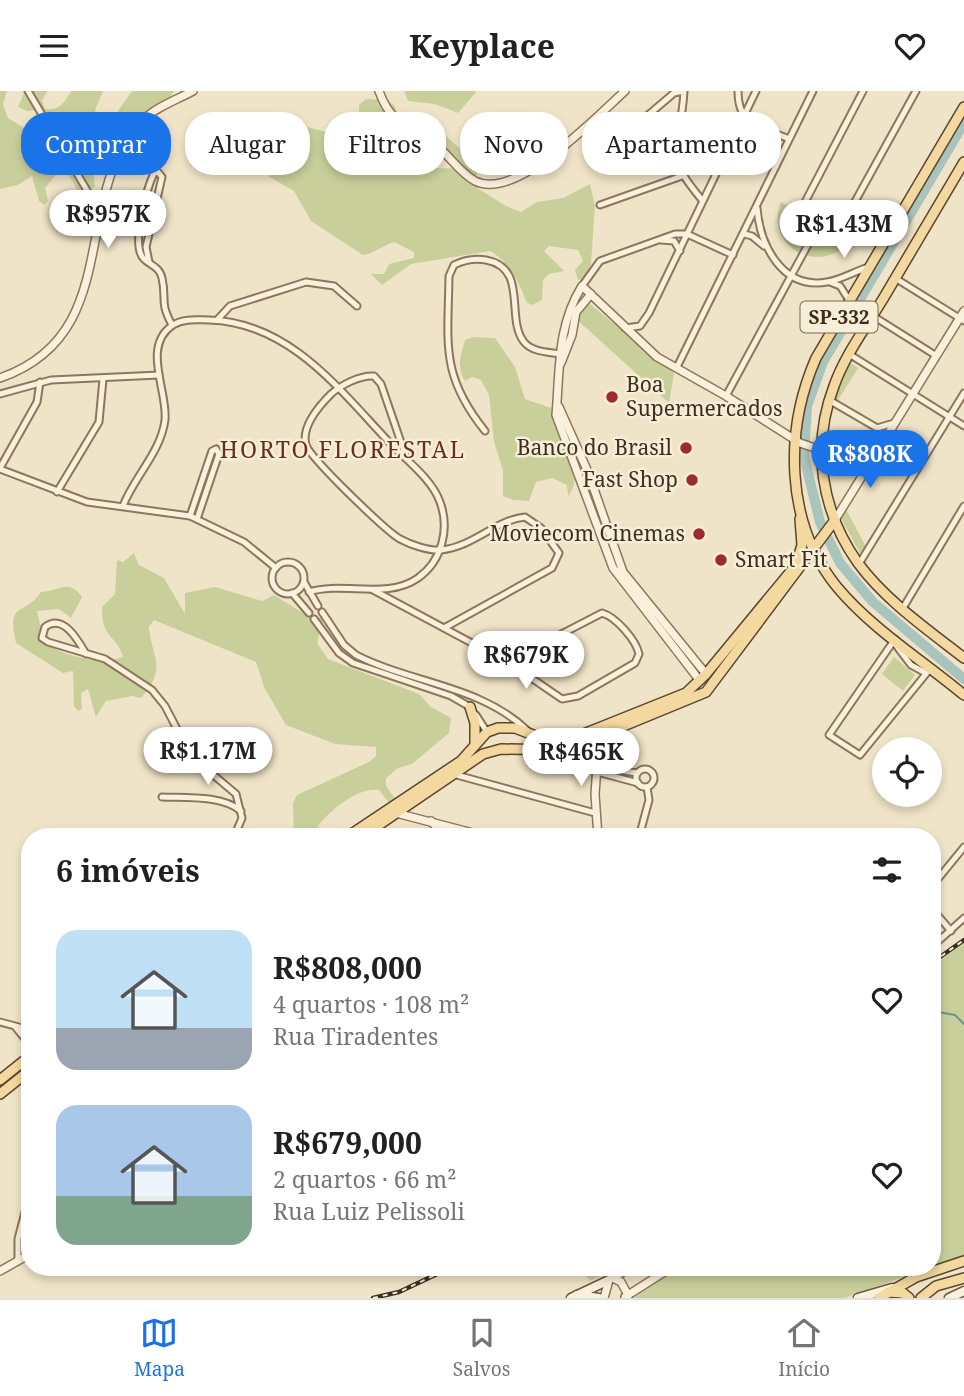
<!DOCTYPE html>
<html lang="pt">
<head>
<meta charset="utf-8">
<style>
	:root { --surface:#fff; --page:#f2f2f2; --text:#202124; --muted:#757577; --line:#e0e0e0; --accent:#1a73e8 }
	body { margin:0; font-family:"Noto Serif",serif; background:var(--page); color:var(--text); height:100vh; display:flex; flex-direction:column; font-size:26px; white-space:nowrap }
	* { box-sizing:border-box; margin:0 }
	p { font-size:23px; color:var(--muted) }
	.icon { flex:none; width:38px; height:38px; fill:none; stroke:currentColor; stroke-width:2; stroke-linecap:round; stroke-linejoin:round }
	.map { position:relative; flex:1; overflow:hidden }
	.details { position:absolute; left:21px; top:737px; width:920px; height:448px; display:flex; flex-direction:column; background:var(--surface); border-radius:28px; box-shadow:0 4px 10px #0003 }
	.details>* { flex:none }
	.banner { position:absolute; left:21px; top:21px; width:922px; height:63px; display:flex; gap:14px }
	.controls { position:absolute; left:872px; top:646px; display:grid; gap:14px }
	.controls a { display:grid; place-items:center; width:70px; height:70px; border-radius:50%; background:var(--surface); box-shadow:0 4px 10px #0003; font-size:35px }
	.price { position:absolute; translate:-50% -60px; padding:0 16px; border-radius:24px; background:#fff; color:#222; font-size:23px; line-height:46px; filter:drop-shadow(0 2px 4px #0008) }
	.price::after { content:''; position:absolute; left:50%; top:42px; width:21px; height:16px; margin-left:-10px; background:inherit; clip-path:polygon(0 0,100% 0,50% 100%) }
	.price.selected { background:var(--accent); color:#fff }
	ul { padding:0; list-style:none }
	li { display:flex; align-items:center; gap:21px; height:175px; padding:0 35px }
	li span { display:grid; place-items:center; flex:none; width:196px; height:140px; border-radius:21px; color:#555 }
	li>.icon { margin-inline-start:auto }
	span .icon { width:84px; height:84px; fill:#fffc; stroke-width:1 }
	li b { font-size:30px }
	h2 { display:flex; justify-content:space-between; align-items:center; height:84px; padding:0 35px; font-size:30px }
	.chip { padding:0 24px; border-radius:28px; background:var(--surface); box-shadow:0 4px 10px #0003; font-size:24px; line-height:63px }
	.chip.selected { background:var(--accent); color:#fff }
	header { display:flex; justify-content:space-between; align-items:center; height:91px; padding:0 35px; background:var(--surface); font-size:32px; font-weight:700 }
	.tabs { display:flex; justify-content:space-around; align-items:center; height:98px; border-top:2px solid var(--line); background:var(--surface); font-size:19px; color:var(--muted) }
	.tabs a { display:grid; justify-items:center; gap:4px }
	.tabs .selected { color:var(--accent) }
	.map>svg:first-child { display:block }
</style>
</head>
<body>
<header><svg class="icon" aria-label="menu" viewBox="0 0 24 24"><path d="M4 6h16M4 12h16M4 18h16"/></svg>Keyplace<svg class="icon" aria-label="heart" viewBox="0 0 24 24"><path d="M12 20l-8-8c-3-5 5-10 8-4 3-6 11-1 8 4z"/></svg></header>
<div class="map">
<svg width="964" height="1207" viewBox="0 0 964 1207">
	<rect width="100%" height="100%" fill="#f0e4c8"/>
	<g fill="#c9cf9b">
		<path d="M0 0H7L3 13 8 27 26 38 39 19 27 20 18 16 25 0H47L42 10 45 18C59 20 65 11 71 0H103L95 19 96 26 113 27 132 0H174C163 19 145 22 136 47L112 54 100 65 91 63 95 96 79 102 69 85 57 82 45 97 48 110 44 114 39 110 32 85 18 94 0 98Z"/>
		<path d="M404 0H475L476 1 458 22 435 13 408 10Z"/>
		<path d="M366 8 386 9 394 14 415 68C428 82 441 75 456 78L441 52 420 37 436 36 479 75 474 95 506 115 521 121 537 111 563 107 590 93 595 115 591 173 585 188 578 189 575 179 583 170 578 159 549 155 544 160 564 180 549 183 543 189 542 209 532 214 527 212C519 192 510 171 490 160L411 173 382 194 371 183H384L389 173 414 167V161L394 151C383 154 374 163 363 164L311 130 294 100 268 85 286 76 284 60 292 51 297 33 325 41 351 40V46L357 55H363L374 39 369 37 370 28 359 25V14Z"/>
		<path d="M781 111 794 118 795 126C808 138 821 143 838 141L850 150C821 186 763 156 781 111Z"/>
		<path d="M585 209 674 282 669 312 574 226Z"/>
		<path d="M474 246 495 247 515 276 525 308 551 317C561 340 587 384 568 405L567 394 552 387 536 391 529 410 513 409 503 405V379L494 351 489 304 481 289 472 286 465 290C456 276 461 264 465 249Z"/>
		<path d="M849 271 858 277 837 311 834 308Z"/>
		<path d="M847 420 866 456 860 462 842 429 841 425Z"/>
		<path d="M134 462 139 474 164 487 185 523V502L215 496 262 510 274 504 311 527H323L317 552 328 568 419 603 431 616 451 627 449 642 412 673 398 677 386 687V695L396 709 390 713 379 699C356 695 322 725 312 744L294 745 293 712 297 704 369 671 376 665V656L335 653 286 634 264 596 256 571 154 529 149 536C152 569 168 576 141 607L132 605 106 610 96 626 88 598 81 602 82 618 78 620 74 615 73 580 63 582 16 552C6 508 25 526 41 501 61 500 68 487 82 506L71 527 59 518 37 520 44 551C61 565 102 574 123 566 117 544 101 548 102 516L115 503 117 469 123 471Z"/>
		<path d="M894 566 915 584 903 600 882 583Z"/>
		<path d="M964 852V1164L845 1207H634L679 1176H933V875Z"/>
		<path d="M579 1176H615L616 1177 590 1190Z"/>
	</g>
	<g fill="none" stroke-linecap="round" stroke-linejoin="round">
		<path stroke="#6f938a" stroke-width="2" d="M933 920 955 924 964 933"/>
		<path stroke="#a9c4bc" stroke-width="10" d="M964 32 823 271 807 315 804 366 820 431 840 472 873 511 964 588"/>
		<defs>
			<g id="minor">
				<path d="M28 0 101 123"/>
				<path d="M738 0C738 36 760 35 789 48"/>
				<path d="M863 0 803 115 804 127 827 141 837 140 841 136 916 0"/>
				<path d="M593 71 674 2 684 0C681 61 657 55 702 109"/>
				<path d="M600 114 682 85"/>
				<path d="M757 117C760 154 782 199 827 191 841 189 855 180 869 176"/>
				<path d="M744 143 752 145 764 155"/>
				<path d="M661 149 674 150 680 160"/>
				<path d="M149 171 146 156 162 86 158 81 154 82C147 97 130 155 144 168 150 174 160 176 162 187 167 209 159 210 172 234"/>
				<path d="M895 187 964 230"/>
				<path d="M830 191 840 195 849 209"/>
				<path d="M582 195 600 170 675 143H687L733 164"/>
				<path d="M873 225 935 264"/>
				<path d="M217 229 230 215 306 191 334 195 357 215"/>
				<path d="M625 237 640 235 649 222 756 0"/>
				<path d="M849 263 964 335"/>
				<path d="M677 276 813 0"/>
				<path d="M0 303 51 289 159 284"/>
				<path d="M726 305 817 137"/>
				<path d="M829 309 877 337 894 332"/>
				<path d="M485 340C440 284 448 253 449 185L454 174C464 169 475 167 486 169 529 177 505 227 524 251 532 261 548 261 560 263"/>
				<path d="M406 366 381 293 374 285C360 284 341 294 331 303 319 315 301 336 306 354 311 368 386 440 400 448 411 454 429 460 441 459 473 456 495 429 525 426L541 437 559 462 552 477 444 537"/>
				<path d="M0 377 37 311 40 291"/>
				<path d="M0 378 87 411 190 425 244 451 276 477"/>
				<path d="M57 401 99 331 103 288"/>
				<path d="M123 415C134 386 161 361 165 329 168 300 141 255 173 234 184 227 197 229 209 229 289 231 339 298 389 351 405 368 432 388 440 411 450 438 442 470 418 487 387 509 343 490 309 501"/>
				<path d="M190 425 212 360 216 358 219 363 197 428"/>
				<circle cx="288" cy="487" r="16"/>
				<path d="M859 473 964 302"/>
				<path d="M304 491 318 515"/>
				<path d="M373 499 511 573 562 608 578 605 635 572 639 563C636 549 616 526 602 522L521 564 511 573"/>
				<path d="M292 502 309 522"/>
				<path d="M903 517 964 415"/>
				<path d="M322 521 344 554 356 564C413 593 480 594 528 640"/>
				<path d="M314 528 339 562 353 572 451 605 470 616"/>
				<path d="M895 548 829 644 860 664 930 578"/>
				<path d="M895 553 911 574 924 581"/>
				<path d="M86 563C78 549 63 522 45 536L42 547 48 551 105 568 152 599 165 615 191 665 236 703 242 727 234 746"/>
				<path d="M476 624 487 641"/>
				<path d="M596 676 601 682 638 692"/>
				<path d="M596 676 637 682"/>
				<circle cx="645" cy="687" r="9"/>
				<path d="M453 683 595 722"/>
				<path d="M162 706C186 707 222 704 241 720"/>
				<path d="M639 746 649 709 647 696"/>
				<path d="M933 794 964 756"/>
				<path d="M933 819 951 840"/>
				<path d="M933 855 964 827"/>
				<path d="M0 931 30 939"/>
				<path d="M16 937 30 954"/>
				<path d="M18 1170V1148L30 1102"/>
			</g>
			<g id="tertiary">
				<path d="M379 0C391 34 408 34 435 53 449 64 459 81 475 90 516 111 597 25 625 0"/>
				<path d="M561 272 572 244 576 221 591 203"/>
				<path d="M0 287C126 243 69 107 142 30 156 16 176 9 193 0"/>
				<path d="M559 316 588 381 623 481 706 583"/>
				<path d="M835 429 964 220"/>
				<path d="M700 590 613 477 556 324C560 278 557 235 582 195L657 266 726 305 800 352 815 357 821 368"/>
				<path d="M396 722 488 746"/>
				<path d="M431 730 445 746"/>
				<path d="M598 746 595 703 599 647"/>
				<path d="M0 1180 30 1163"/>
				<path d="M613 1187 621 1191 628 1204"/>
				<path d="M625 1206 672 1176"/>
				<path d="M604 1207 609 1189 632 1176"/>
			</g>
			<g id="secondary">
				<path d="M577 1204 599 1207"/>
				<path d="M571 1207 609 1189"/>
				<path d="M626 1207 628 1204"/>
				<path d="M858 1207 892 1197"/>
				<path d="M949 1207 964 1200"/>
			</g>
			<g id="primary">
				<path d="M964 16 816 267C784 340 785 432 837 496 872 538 922 569 964 604"/>
				<path d="M964 71C937 117 910 162 883 208 866 236 845 264 834 295 811 355 821 420 858 472 885 509 928 539 964 567"/>
				<path d="M470 616 475 632V654"/>
				<path d="M347 746 461 670 487 641 498 637H515L549 650 571 648 686 602 706 583 796 474 802 454 800 428"/>
				<path d="M361 746 483 663 501 658 565 659 706 601 835 429"/>
				<path d="M0 989 30 965"/>
				<path d="M0 1003 30 979"/>
				<path d="M888 1201 903 1202 909 1207"/>
				<path d="M879 1207 916 1186 964 1170"/>
				<path d="M921 1207 936 1195 964 1187"/>
			</g>
		</defs>
		<use href="#minor" stroke="#8d765c" stroke-width="9"/>
		<use href="#tertiary" stroke="#8d765c" stroke-width="10"/>
		<use href="#secondary" stroke="#6f573f" stroke-width="11"/>
		<use href="#primary" stroke="#5b4430" stroke-width="12"/>
		<use href="#minor" stroke="#faf1dc" stroke-width="5"/>
		<use href="#tertiary" stroke="#faf1dc" stroke-width="7"/>
		<use href="#secondary" stroke="#faf1dc" stroke-width="8"/>
		<use href="#primary" stroke="#f3d9a0" stroke-width="9"/>
		<defs>
			<g id="rail">
				<path d="M933 871 964 849"/>
				<path d="M373 1207 399 1201 452 1176"/>
			</g>
		</defs>
		<use href="#rail" stroke="#3d2e20" stroke-width="4.5"/>
		<use href="#rail" stroke="#f7eed8" stroke-width="2" stroke-dasharray="5" stroke-linecap="butt"/>
	</g>
	<g fill="#9e2a2b" stroke="#f7eed8" stroke-width="2.5">
		<circle cx="612" cy="306" r="7"/>
		<circle cx="686" cy="357" r="7"/>
		<circle cx="692" cy="389" r="7"/>
		<circle cx="699" cy="443" r="7"/>
		<circle cx="721" cy="469" r="7"/>
	</g>
	<g text-anchor="middle" stroke-width="5" stroke-linejoin="round" paint-order="stroke">
		<rect fill="#f7eed8" stroke="#756857" stroke-width="2" x="800.5" y="210.5" width="77" height="31" rx="5"/>
		<g font-size="19" font-weight="bold" fill="#3d2e20">
			<text x="839" y="233">SP-332</text>
		</g>
		<g font-size="21" fill="#3d2e20" stroke="#f7eed8" text-anchor="end">
			<text x="626" y="301" text-anchor="start">Boa<tspan x="626" dy="24">Supermercados</tspan></text>
			<text x="672" y="364">Banco do Brasil</text>
			<text x="678" y="396">Fast Shop</text>
			<text x="685" y="450">Moviecom Cinemas</text>
			<text x="735" y="476" text-anchor="start">Smart Fit</text>
		</g>
		<g font-size="23" letter-spacing="2" fill="#6b2e1e" stroke="#f7eed8">
			<text x="343" y="367">HORTO FLORESTAL</text>
		</g>
	</g>
</svg>
<div class="controls">
<a><svg class="icon" aria-label="locate" viewBox="0 0 24 24"><circle cx="12" cy="12" r="6"/><path d="M12 2v4M12 18v4M2 12h4M18 12h4"/></svg></a>
</div>
<b class="price" style="left:108px;top:159px">R$957K</b>
<b class="price" style="left:844px;top:169px">R$1.43M</b>
<b class="price selected" style="left:870px;top:399px">R$808K</b>
<b class="price" style="left:526px;top:600px">R$679K</b>
<b class="price" style="left:208px;top:696px">R$1.17M</b>
<b class="price" style="left:581px;top:697px">R$465K</b>
<div class="banner">
<a class="chip selected">Comprar</a>
<a class="chip">Alugar</a>
<a class="chip">Filtros</a>
<a class="chip">Novo</a>
<a class="chip">Apartamento</a>
</div>
<section class="details">
<h2>6 imóveis<svg class="icon" aria-label="filters" viewBox="0 0 24 24"><path d="M4 7h16M4 17h16"/><circle cx="9" cy="7" r="2"/><circle cx="15" cy="17" r="2"/></svg></h2>
<ul>
<li><span style="background:linear-gradient(#bfe0f5 70%,#9aa5b1 0)"><svg class="icon" aria-label="home" viewBox="0 0 24 24"><path d="M3 11l9-7 9 7M6 9v11h12V9"/></svg></span><div><b>R$808,000</b><p>4 quartos · 108 m²</p><p>Rua Tiradentes</p></div><svg class="icon" aria-label="heart" viewBox="0 0 24 24"><path d="M12 20l-8-8c-3-5 5-10 8-4 3-6 11-1 8 4z"/></svg></li>
<li><span style="background:linear-gradient(#a9c7e8 65%,#7fa58c 0)"><svg class="icon" aria-label="home" viewBox="0 0 24 24"><path d="M3 11l9-7 9 7M6 9v11h12V9"/></svg></span><div><b>R$679,000</b><p>2 quartos · 66 m²</p><p>Rua Luiz Pelissoli</p></div><svg class="icon" aria-label="heart" viewBox="0 0 24 24"><path d="M12 20l-8-8c-3-5 5-10 8-4 3-6 11-1 8 4z"/></svg></li>
</ul>
</section>
</div>
<nav class="tabs">
<a class="selected"><svg class="icon" aria-label="map" viewBox="0 0 24 24"><path d="M3 6l6-2 6 2 6-2v14l-6 2-6-2-6 2zM9 4v14M15 6v14"/></svg>Mapa</a>
<a><svg class="icon" aria-label="saved" viewBox="0 0 24 24"><path d="M7 4h10v16l-5-4-5 4z"/></svg>Salvos</a>
<a><svg class="icon" aria-label="home" viewBox="0 0 24 24"><path d="M3 11l9-7 9 7M6 9v11h12V9"/></svg>Início</a>
</nav>
</body>
</html>
